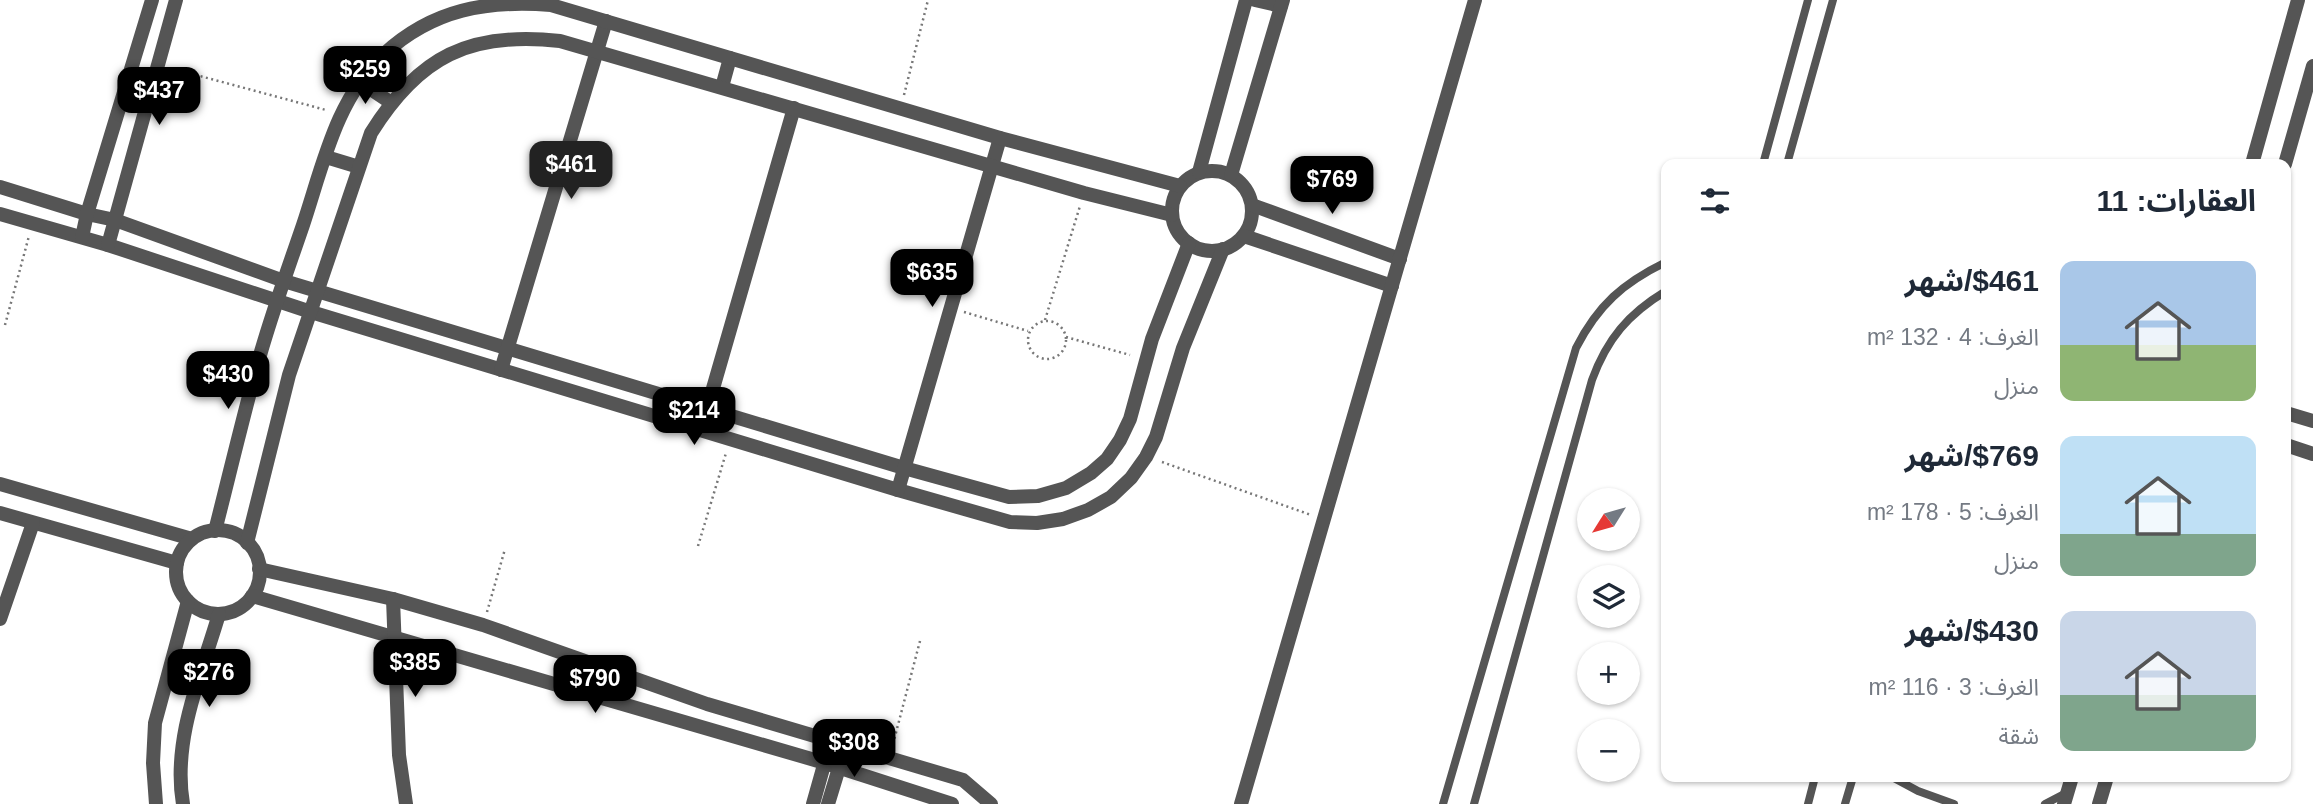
<!DOCTYPE html>
<html lang="ar">
<head>
<meta charset="utf-8">
<style>
	:root { --surface:#fff; --page:#f2f2f3; --text:#1f2937; --muted:#747a83; --accent:#000 }
	body { margin:0; font-family:Arial,"Noto Sans Arabic",sans-serif; background:var(--page); color:var(--text); direction:rtl; height:100vh; display:flex; flex-direction:column; font-size:26px; white-space:nowrap }
	* { box-sizing:border-box; margin:0 }
	p { font-size:23px; color:var(--muted) }
	.icon { flex:none; width:38px; height:38px; fill:none; stroke:currentColor; stroke-width:2; stroke-linecap:round; stroke-linejoin:round }
	.map { position:relative; flex:1; overflow:hidden; direction:ltr }
	.side { position:absolute; left:1661px; top:159px; width:630px; height:623px; display:flex; flex-direction:column; background:var(--surface); border-radius:14px; box-shadow:0 2px 5px #0004; direction:rtl }
	.side>* { flex:none }
	.needle { width:46px; rotate:233deg }
	.controls { position:absolute; left:1577px; top:488px; display:grid; gap:14px }
	.controls a { display:grid; place-items:center; width:63px; height:63px; border-radius:50%; background:var(--surface); box-shadow:0 2px 5px #0004; font-size:35px }
	.price { position:absolute; translate:-50% -60px; padding:0 16px; border-radius:14px; background:var(--accent); color:#fff; font-size:23px; line-height:46px; filter:drop-shadow(0 2px 4px #0008) }
	.price::after { content:''; position:absolute; left:50%; top:42px; width:21px; height:16px; margin-left:-10px; background:inherit; clip-path:polygon(0 0,100% 0,50% 100%) }
	.price.current { background:#222; color:#fff }
	ul { padding:0; list-style:none }
	li { display:flex; align-items:center; gap:21px; height:175px; padding:0 35px }
	li span { display:grid; place-items:center; flex:none; width:196px; height:140px; border-radius:14px; color:#555 }
	li>.icon { margin-inline-start:auto }
	span .icon { width:84px; height:84px; fill:#fffc; stroke-width:1 }
	li b { font-size:30px }
	h2 { display:flex; justify-content:space-between; align-items:center; height:84px; padding:0 35px; font-size:30px }
	.map>svg:first-child { display:block }
</style>
</head>
<body>
<div class="map">
<svg width="2313" height="804" viewBox="0 0 2313 804">
	<rect width="100%" height="100%" fill="#fff"/>
	<g fill="none" stroke-linecap="round" stroke-linejoin="round">
		<g stroke="#777" stroke-width="2.5" stroke-dasharray="2 3.5" stroke-linecap="butt">
			<path d="M174 69 326 110"/>
			<path d="M904 95 928 0"/>
			<path d="M964 312 1028 331"/>
			<path d="M1045 320 1080 206"/>
			<circle cx="1047" cy="340" r="19"/>
			<path d="M5 325 29 236"/>
			<path d="M1066 337 1130 355"/>
			<path d="M1162 462 1311 515"/>
			<path d="M698 546 726 453"/>
			<path d="M487 612 505 549"/>
			<path d="M893 744 920 641"/>
		</g>
		<g stroke="#555" stroke-width="8">
			<path d="M1763 164 1808 0"/>
			<path d="M1787 164 1833 0"/>
			<path d="M1892 777 1918 791 1954 804"/>
			<path d="M1443 804 1576 348C1598 305 1623 283 1666 262"/>
			<path d="M1474 804 1592 380C1607 339 1628 314 1666 291"/>
			<path d="M1808 804 1815 777"/>
			<path d="M1845 804 1853 777"/>
			<path d="M2045 804 2068 792"/>
		</g>
		<g stroke="#555" stroke-width="14">
			<path d="M1255 0 1281 6"/>
			<path d="M360 82 390 102"/>
			<path d="M722 87 730 58"/>
			<path d="M326 157 359 167"/>
			<path d="M2252 164 2298 0"/>
			<path d="M2285 164 2313 66"/>
			<circle cx="1212" cy="211" r="40"/>
			<path d="M1199 172 1246 0"/>
			<path d="M1231 175 1283 0"/>
			<path d="M0 187 87 214 115 220 284 281 904 468 1009 497 1038 496 1066 488 1091 473 1107 459 1120 440 1130 419 1152 339 1189 243"/>
			<path d="M1252 205 1400 259"/>
			<path d="M0 214 108 245 311 312 898 490 1010 522 1037 523 1063 519 1088 510 1111 497 1131 478 1146 457 1156 437 1183 348 1223 249"/>
			<path d="M1244 236 1392 286"/>
			<path d="M82 237 87 214 152 0"/>
			<path d="M108 245 176 0"/>
			<path d="M501 370 606 21"/>
			<path d="M2286 413 2313 421"/>
			<path d="M701 430 794 108"/>
			<path d="M2286 445 2313 454"/>
			<path d="M0 484 192 539"/>
			<path d="M898 490 1000 138"/>
			<path d="M0 513 177 563"/>
			<circle cx="218" cy="572" r="42"/>
			<path d="M215 531C229 476 242 421 257 366 270 318 287 272 303 225 323 165 336 99 384 54 433 9 487 0 551 5L1000 138 1180 186"/>
			<path d="M247 543 289 375 371 133C419 56 470 31 560 41L1084 193 1172 215"/>
			<path d="M259 569 393 599 483 625 707 704 963 780 991 804"/>
			<path d="M252 596 825 763 952 804"/>
			<path d="M393 599 399 755 406 804"/>
			<path d="M0 619 33 523"/>
			<path d="M156 804 153 763 155 723 188 601"/>
			<path d="M183 804C172 740 201 675 219 614"/>
			<path d="M813 804 831 740"/>
			<path d="M828 804 846 745"/>
			<path d="M1241 804 1475 0"/>
			<path d="M2064 804 2072 777"/>
			<path d="M2099 804 2107 777"/>
		</g>
	</g>
</svg>
<div class="controls">
<a><svg class="needle" viewBox="-14 -14 28 28"><path d="M0-13l5 13h-10z" fill="#e53935"/><path d="M0 13l5-13h-10z" fill="#747a83"/></svg></a>
<a><svg class="icon" aria-label="layers" viewBox="0 0 24 24"><path d="M12 4l9 5-9 5-9-5zM3 14l9 5 9-5"/></svg></a>
<a>+</a>
<a>−</a>
</div>
<b class="price" style="left:365px;top:106px">$259</b>
<b class="price" style="left:159px;top:127px">$437</b>
<b class="price current" style="left:571px;top:201px">$461</b>
<b class="price" style="left:1332px;top:216px">$769</b>
<b class="price" style="left:932px;top:309px">$635</b>
<b class="price" style="left:228px;top:411px">$430</b>
<b class="price" style="left:694px;top:447px">$214</b>
<b class="price" style="left:415px;top:699px">$385</b>
<b class="price" style="left:209px;top:709px">$276</b>
<b class="price" style="left:595px;top:715px">$790</b>
<b class="price" style="left:854px;top:779px">$308</b>
<section class="side">
<h2>العقارات: 11<svg class="icon" aria-label="filters" viewBox="0 0 24 24"><path d="M4 7h16M4 17h16"/><circle cx="9" cy="7" r="2"/><circle cx="15" cy="17" r="2"/></svg></h2>
<ul>
<li><span style="background:linear-gradient(#a9c7e8 60%,#8fb573 0)"><svg class="icon" aria-label="home" viewBox="0 0 24 24"><path d="M3 11l9-7 9 7M6 9v11h12V9"/></svg></span><div><b>$461/شهر</b><p>الغرف: 4 · 132 m²</p><p>منزل</p></div></li>
<li><span style="background:linear-gradient(#bfe0f5 70%,#7fa58c 0)"><svg class="icon" aria-label="home" viewBox="0 0 24 24"><path d="M3 11l9-7 9 7M6 9v11h12V9"/></svg></span><div><b>$769/شهر</b><p>الغرف: 5 · 178 m²</p><p>منزل</p></div></li>
<li><span style="background:linear-gradient(#c9d6e8 60%,#7fa58c 0)"><svg class="icon" aria-label="home" viewBox="0 0 24 24"><path d="M3 11l9-7 9 7M6 9v11h12V9"/></svg></span><div><b>$430/شهر</b><p>الغرف: 3 · 116 m²</p><p>شقة</p></div></li>
</ul>
</section>
</div>
</body>
</html>
